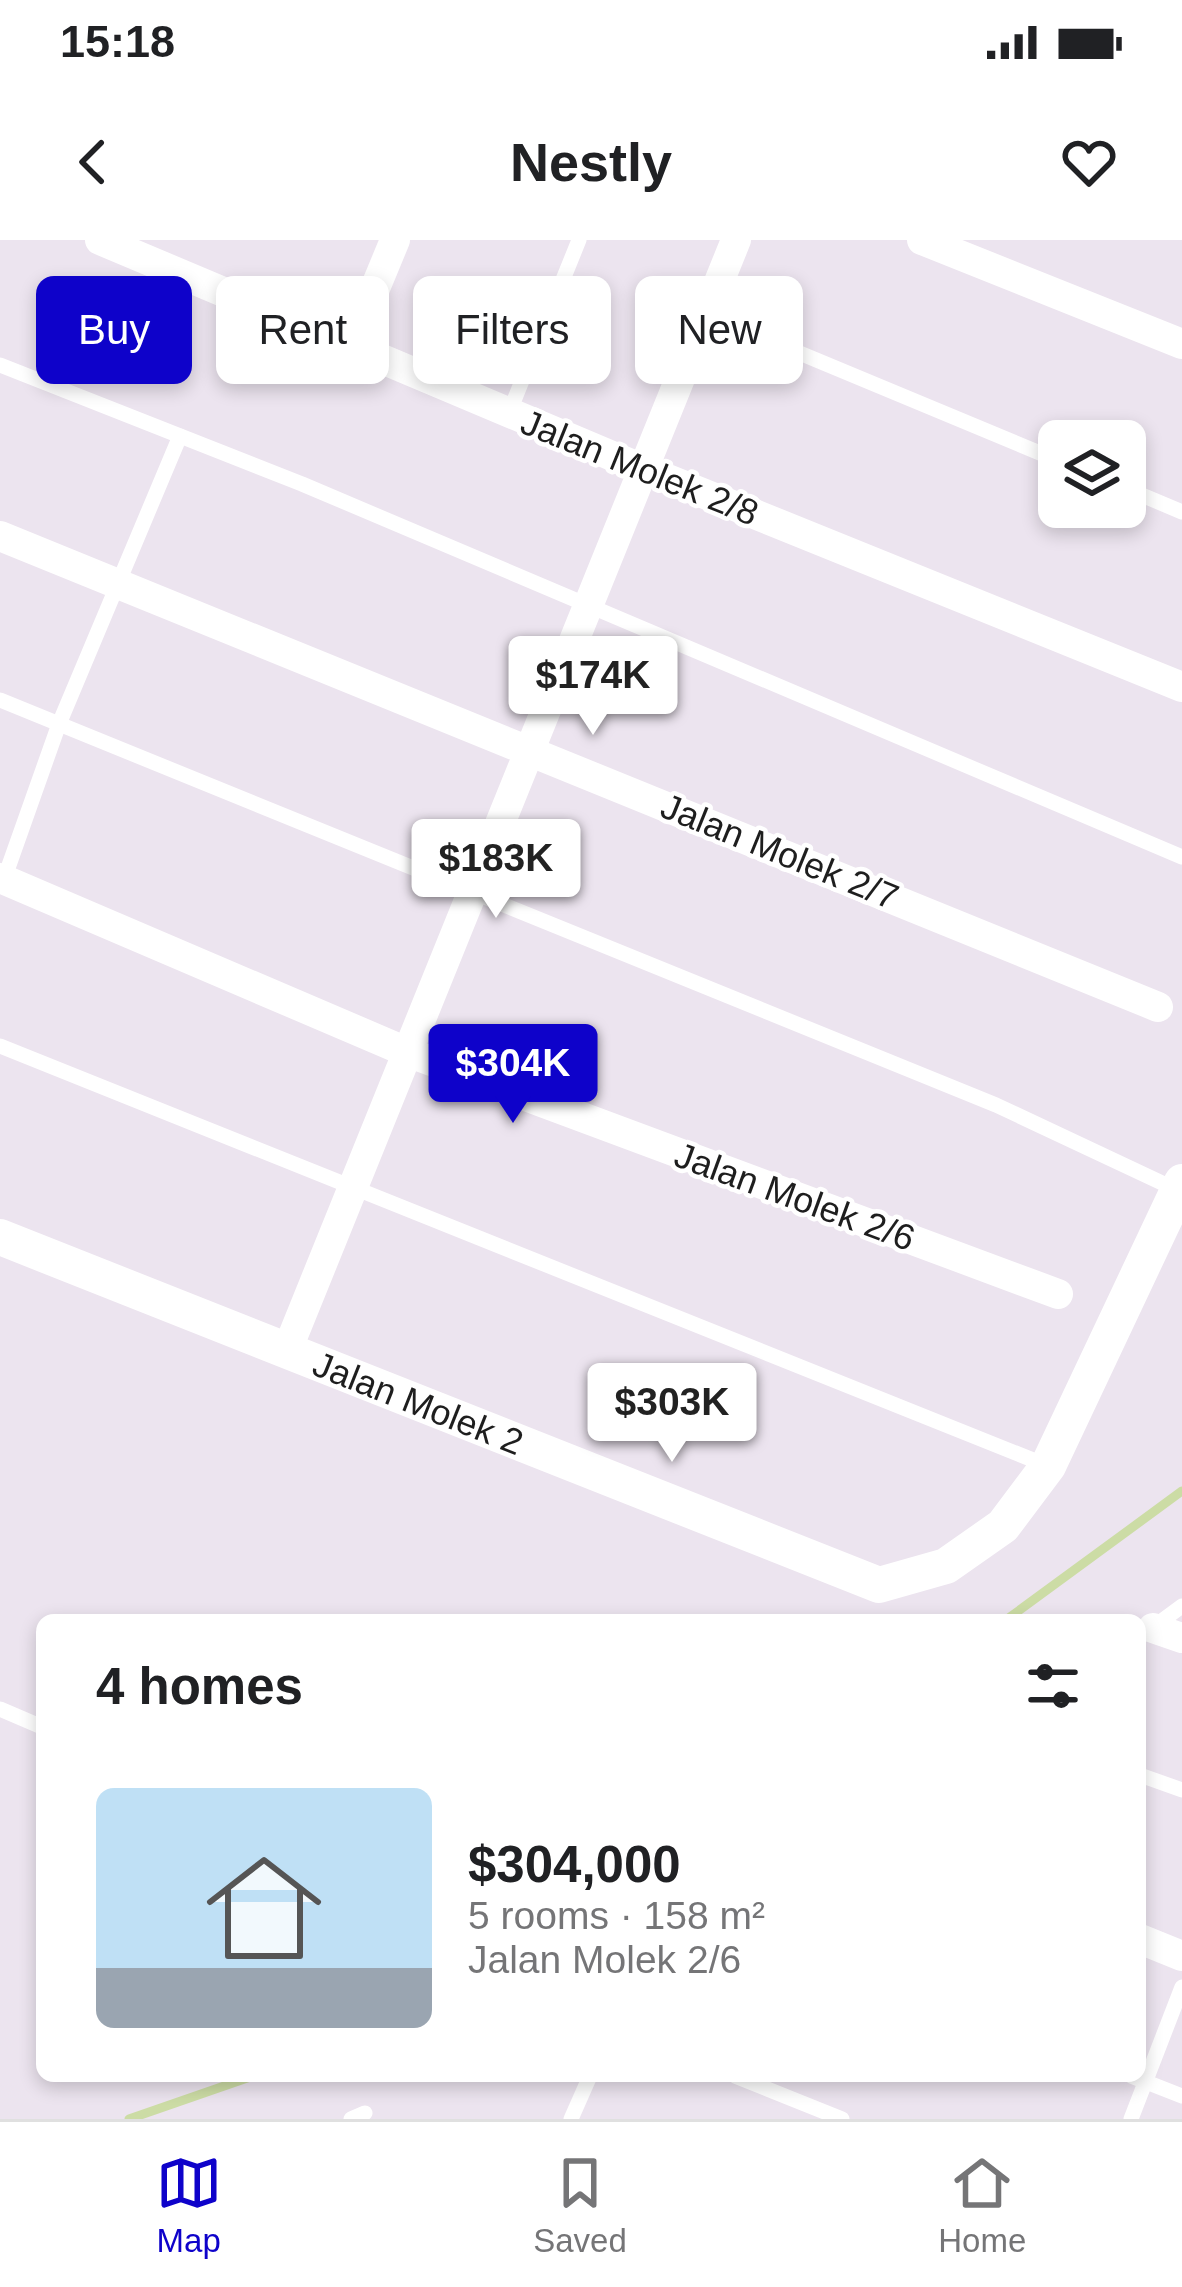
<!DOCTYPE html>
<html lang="en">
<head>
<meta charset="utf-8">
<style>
	:root { --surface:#fff; --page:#f2f2f2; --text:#202124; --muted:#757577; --line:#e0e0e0; --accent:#0e02ca }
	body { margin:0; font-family:Arial,sans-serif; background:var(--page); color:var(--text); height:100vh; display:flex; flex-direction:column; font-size:45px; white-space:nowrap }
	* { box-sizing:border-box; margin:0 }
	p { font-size:39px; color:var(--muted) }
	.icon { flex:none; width:66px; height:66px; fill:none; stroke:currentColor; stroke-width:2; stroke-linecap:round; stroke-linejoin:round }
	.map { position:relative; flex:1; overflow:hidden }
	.panel { position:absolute; left:36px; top:1374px; width:1110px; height:468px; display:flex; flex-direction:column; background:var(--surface); border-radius:18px; box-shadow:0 6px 18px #0003 }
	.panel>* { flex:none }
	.banner { position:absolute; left:36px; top:36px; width:1110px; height:108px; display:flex; gap:24px }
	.controls { position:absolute; left:1038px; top:180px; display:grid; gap:24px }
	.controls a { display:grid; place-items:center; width:108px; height:108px; border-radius:18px; background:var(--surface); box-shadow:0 6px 18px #0003; font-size:60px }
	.price { position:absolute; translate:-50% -102px; padding:0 27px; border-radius:12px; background:#fff; color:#222; font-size:39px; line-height:78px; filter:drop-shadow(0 3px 6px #0008) }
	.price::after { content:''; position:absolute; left:50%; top:72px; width:36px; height:27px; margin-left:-18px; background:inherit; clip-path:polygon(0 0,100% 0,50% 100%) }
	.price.on { background:var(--accent); color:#fff }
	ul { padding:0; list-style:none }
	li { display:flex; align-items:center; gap:36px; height:300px; padding:0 60px }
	li span { display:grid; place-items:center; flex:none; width:336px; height:240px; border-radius:18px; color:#555 }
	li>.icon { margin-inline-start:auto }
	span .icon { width:144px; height:144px; fill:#fffc; stroke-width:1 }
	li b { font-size:51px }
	h2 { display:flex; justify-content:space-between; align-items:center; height:144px; padding:0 60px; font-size:51px }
	.chip { padding:0 42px; border-radius:18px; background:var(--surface); box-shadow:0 6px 18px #0003; font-size:42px; line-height:108px }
	.chip.on { background:var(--accent); color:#fff }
	.status { display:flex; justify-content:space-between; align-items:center; height:84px; padding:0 60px; background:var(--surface); direction:ltr }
	.status svg { height:33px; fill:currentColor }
	header { display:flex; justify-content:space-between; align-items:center; height:156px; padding:0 60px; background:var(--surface); font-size:54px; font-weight:700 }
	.tab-bar { display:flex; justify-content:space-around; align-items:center; height:168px; border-top:3px solid var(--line); background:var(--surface); font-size:33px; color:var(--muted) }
	.tab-bar a { display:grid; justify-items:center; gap:6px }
	.tab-bar .on { color:var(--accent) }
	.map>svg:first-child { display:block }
</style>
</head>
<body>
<div class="status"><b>15:18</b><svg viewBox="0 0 49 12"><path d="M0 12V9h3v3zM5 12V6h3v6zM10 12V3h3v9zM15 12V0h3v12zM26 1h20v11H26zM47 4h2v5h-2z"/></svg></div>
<header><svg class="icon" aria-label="back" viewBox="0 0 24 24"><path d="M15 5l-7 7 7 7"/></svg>Nestly<svg class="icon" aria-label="heart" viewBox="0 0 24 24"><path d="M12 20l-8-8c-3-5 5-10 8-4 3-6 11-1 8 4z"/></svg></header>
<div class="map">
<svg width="1182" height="1879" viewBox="0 0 1182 1879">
	<rect width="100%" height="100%" fill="#ece4ef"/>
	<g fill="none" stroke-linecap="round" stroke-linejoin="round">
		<g stroke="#ccdca5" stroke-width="9">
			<path d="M1006 1380 1182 1251"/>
			<path d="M129 1879 253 1836"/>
		</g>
		<g stroke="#fff" stroke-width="15">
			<path d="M706 74 1059 221"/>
			<path d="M0 125 302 244 1182 617"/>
			<path d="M509 173 579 0"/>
			<path d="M1125 248 1182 272"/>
			<path d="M0 460 996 865 1177 950"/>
			<path d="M2 645 59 484 180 196"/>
			<path d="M0 806 1048 1226"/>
			<path d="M1140 1397 1182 1366"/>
			<path d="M0 1469 42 1487"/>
			<path d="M1140 1535 1182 1550"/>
			<path d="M735 1836 842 1879"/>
			<path d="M1131 1836 1182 1856"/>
			<path d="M351 1879 365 1873"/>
			<path d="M571 1879 590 1836"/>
			<path d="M1131 1879 1182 1747"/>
		</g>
		<g stroke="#fff" stroke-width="30">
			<path d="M100 0 643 229 1182 447"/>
			<path d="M922 0 1182 104"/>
			<path d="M352 104 395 0"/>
			<path d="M0 296 1158 767"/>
			<path d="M0 638 407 812 1058 1054"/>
			<path d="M288 1108 736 0"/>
			<path d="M1153 1388 1182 1398"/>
			<path d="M1140 1699 1182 1716"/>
		</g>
		<path stroke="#fff" stroke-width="36" id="s1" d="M0 997 879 1345 946 1326 1003 1286 1048 1226 1182 942"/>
	</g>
	<g text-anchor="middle" stroke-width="9" stroke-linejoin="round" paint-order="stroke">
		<g font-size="36" fill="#1e1e1e" stroke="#fff">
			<text transform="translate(640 227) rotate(22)" y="13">Jalan Molek 2/8</text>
			<text transform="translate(780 611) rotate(22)" y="13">Jalan Molek 2/7</text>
			<text transform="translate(795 956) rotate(20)" y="13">Jalan Molek 2/6</text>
			<text dy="13" stroke="none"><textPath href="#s1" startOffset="450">Jalan Molek 2</textPath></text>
		</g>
	</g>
</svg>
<div class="controls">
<a><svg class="icon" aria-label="layers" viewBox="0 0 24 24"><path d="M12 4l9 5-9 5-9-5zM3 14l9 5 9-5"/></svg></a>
</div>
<b class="price" style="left:593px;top:498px">$174K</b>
<b class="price" style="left:496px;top:681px">$183K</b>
<b class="price on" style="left:513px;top:886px">$304K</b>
<b class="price" style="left:672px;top:1225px">$303K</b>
<div class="banner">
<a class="chip on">Buy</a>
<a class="chip">Rent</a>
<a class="chip">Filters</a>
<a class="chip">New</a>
</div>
<section class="panel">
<h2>4 homes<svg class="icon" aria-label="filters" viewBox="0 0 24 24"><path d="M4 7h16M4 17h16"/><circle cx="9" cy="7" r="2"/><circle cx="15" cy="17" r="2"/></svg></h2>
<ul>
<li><span style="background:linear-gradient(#bfe0f5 75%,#9aa5b1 0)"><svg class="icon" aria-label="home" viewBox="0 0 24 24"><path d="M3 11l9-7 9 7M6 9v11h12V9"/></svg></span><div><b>$304,000</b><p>5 rooms · 158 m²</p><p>Jalan Molek 2/6</p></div></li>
</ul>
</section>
</div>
<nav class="tab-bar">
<a class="on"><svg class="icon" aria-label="map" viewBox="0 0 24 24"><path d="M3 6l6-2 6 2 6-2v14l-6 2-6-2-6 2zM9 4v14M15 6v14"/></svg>Map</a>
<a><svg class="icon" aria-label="saved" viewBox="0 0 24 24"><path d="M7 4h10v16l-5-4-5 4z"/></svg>Saved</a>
<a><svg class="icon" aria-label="home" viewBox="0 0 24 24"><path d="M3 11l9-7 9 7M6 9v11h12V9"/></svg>Home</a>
</nav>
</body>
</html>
